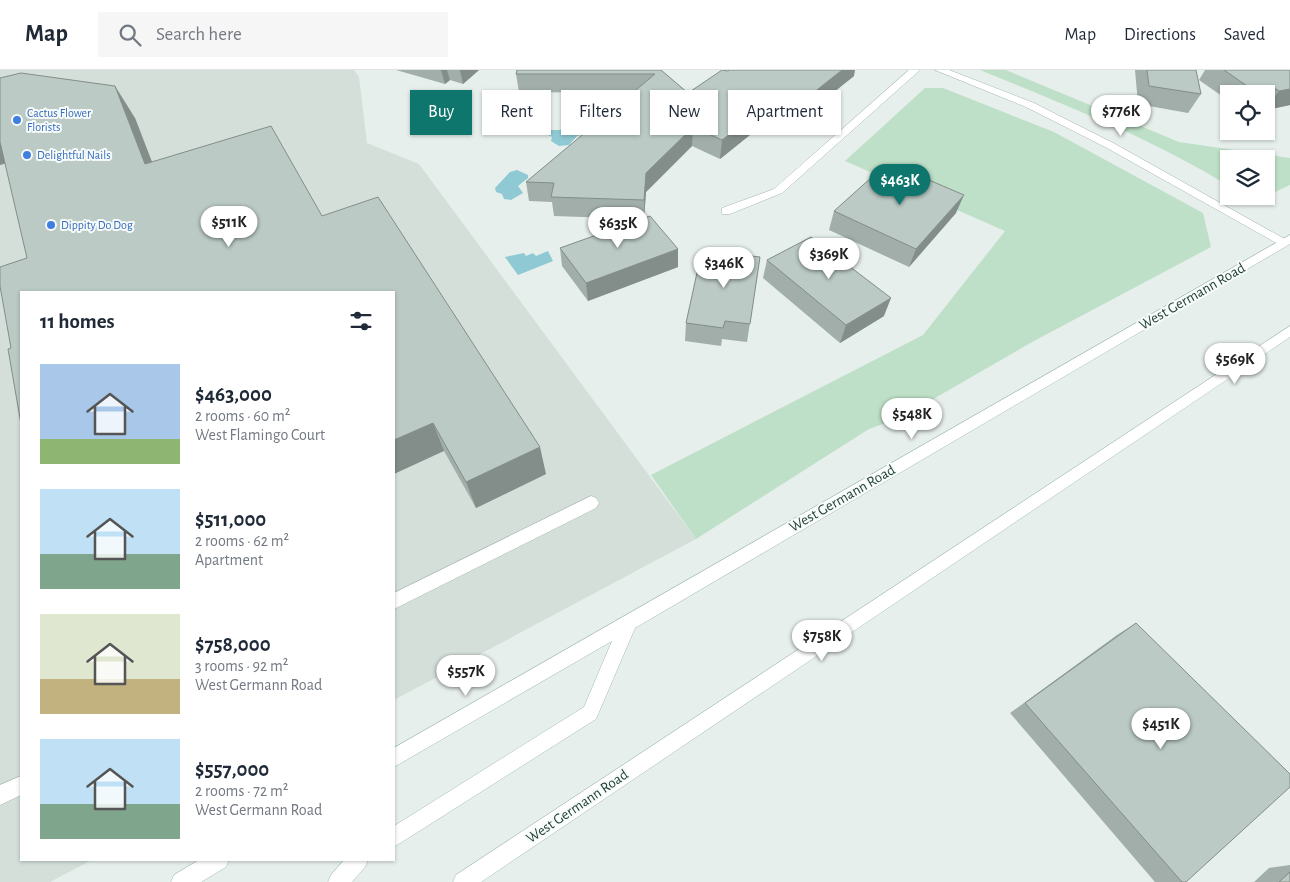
<!DOCTYPE html>
<html lang="en">
<head>
<meta charset="utf-8">
<style>
	:root { --surface:#fff; --page:#f6f6f7; --text:#1f2937; --muted:#747a83; --line:#e0e1e3; --accent:#0f766e }
	body { margin:0; font-family:"Alegreya Sans",sans-serif; background:var(--page); color:var(--text); height:100vh; display:flex; flex-direction:column; font-size:19px; white-space:nowrap }
	* { box-sizing:border-box; margin:0 }
	p { font-size:16px; color:var(--muted) }
	.icon { flex:none; width:28px; height:28px; fill:none; stroke:currentColor; stroke-width:2; stroke-linecap:round; stroke-linejoin:round }
	.map { position:relative; flex:1; overflow:hidden }
	.side { position:absolute; left:20px; top:221px; width:375px; height:570px; display:flex; flex-direction:column; background:var(--surface); border-radius:0px; box-shadow:0 1px 4px #0004 }
	.side>* { flex:none }
	.hud { position:absolute; left:410px; top:20px; width:475px; height:45px; display:flex; gap:10px }
	.controls { position:absolute; left:1220px; top:15px; display:grid; gap:10px }
	.controls a { display:grid; place-items:center; width:55px; height:55px; border-radius:0px; background:var(--surface); box-shadow:0 1px 4px #0004; font-size:25px }
	.price { position:absolute; translate:-50% -42px; padding:0 11px; border-radius:18px; background:#fff; color:#222; font-size:16px; line-height:32px; filter:drop-shadow(0 1px 2px #0008) }
	.price::after { content:''; position:absolute; left:50%; top:30px; width:15px; height:11px; margin-left:-8px; background:inherit; clip-path:polygon(0 0,100% 0,50% 100%) }
	.price.selected { background:var(--accent); color:#fff }
	ul { padding:0; list-style:none }
	li { display:flex; align-items:center; gap:15px; height:125px; padding:0 20px }
	li span { display:grid; place-items:center; flex:none; width:140px; height:100px; border-radius:0px; color:#555 }
	li>.icon { margin-inline-start:auto }
	span .icon { width:60px; height:60px; fill:#fffc; stroke-width:1 }
	li b { font-size:21px }
	h2 { display:flex; justify-content:space-between; align-items:center; height:60px; padding:0 20px; font-size:21px }
	.chip { padding:0 18px; border-radius:0px; background:var(--surface); box-shadow:0 1px 4px #0004; font-size:18px; line-height:45px }
	.chip.selected { background:var(--accent); color:#fff }
	header { display:flex; align-items:center; gap:30px; box-sizing:border-box; height:70px; padding:0 25px; background:var(--surface); border-bottom:1px solid var(--line) }
	header strong { font-size:24px }
	nav { display:flex; gap:28px; margin-inline-start:auto; font-size:18px }
	.search { width:350px; height:45px; background:var(--page); display:flex; align-items:center; gap:12px; box-sizing:border-box; padding:0 18px; border-radius:0px; color:var(--muted); font-size:19px }
	.map>svg:first-child { display:block }
</style>
</head>
<body>
<header>
<strong>Map</strong>
<div class="search"><svg class="icon" aria-label="search" viewBox="0 0 24 24"><circle cx="10" cy="10" r="6"/><path d="M15 15l6 6"/></svg>Search here</div>
<nav><a>Map</a><a>Directions</a><a>Saved</a></nav>
</header>
<div class="map">
<svg width="1290" height="812" viewBox="0 0 1290 812">
	<rect width="100%" height="100%" fill="#e6efeb"/>
	<path fill="#d4dfda" d="M0 0H354L359 7 367 73 419 94 696 469 394 630V222H21V790H92L50 812H0Z"/>
	<g fill="#bfe0c8">
		<path d="M980 0H1006L1179 72 1290 88V115L1271 124H1266V89H1229V116C1151 68 1065 35 980 0Z"/>
		<path d="M925 18H943L1054 62 1203 143 1211 177 1034 271 902 347 869 359 696 469 651 405 923 265 1005 161 845 91Z"/>
	</g>
	<g fill="#8ec9d4">
		<path d="M538 32 545 35 540 41C528 46 518 56 507 48L509 43 518 40 519 34Z"/>
		<path d="M576 51 589 55 592 58 585 64 577 66 569 75 559 76 551 71 552 67 546 64 548 60H560L568 53Z"/>
		<path d="M517 100 528 105V108L518 116 523 123 511 130 504 129 502 124 496 122 495 118 510 102Z"/>
		<path d="M548 181 553 191 518 205 505 187 524 183 526 186 533 183 536 186Z"/>
	</g>
	<g fill="none" stroke-linecap="round" stroke-linejoin="round">
		<defs>
			<g id="service">
				<path d="M591 426 596 428 599 433 596 438 394 539V523Z"/>
				<path d="M21 706V725L0 735V715Z"/>
			</g>
			<g id="minor">
				<path d="M909 0H920L782 123 730 144H722V138L774 119Z"/>
				<path d="M935 0H949L1034 33 1115 74 1290 172 1288 175H1280L1107 78 1026 37Z"/>
			</g>
			<g id="secondary">
				<path d="M1290 165V174L635 558 596 649 394 777V756L584 637 612 571 394 697V678Z"/>
				<path d="M1290 256V267L481 812H453L456 805Z"/>
				<path d="M199 790H229L226 797 201 812H171L174 805Z"/>
				<path d="M344 790H368L365 797 352 812H328L331 805Z"/>
			</g>
		</defs>
		<use href="#service" stroke="#a8b8b2" stroke-width="1"/>
		<use href="#minor" stroke="#a8b8b2" stroke-width="1"/>
		<use href="#secondary" stroke="#a4bbb3" stroke-width="1"/>
		<use href="#service" fill="#fff" fill-rule="evenodd"/>
		<use href="#minor" fill="#fff" fill-rule="evenodd"/>
		<use href="#secondary" fill="#fff" fill-rule="evenodd"/>
	</g>
	<g fill="#a1aea9">
		<path d="M396 0H479L463 14 450 10 445 14Z"/>
		<path d="M661 0 688 23 728 1 854 6 785 61 765 53 720 89 692 76 646 122 644 148 678 179V197L588 231 562 196 560 178 642 149 554 146 552 132 529 131 526 112 633 23 519 22 516 4Z"/>
		<path d="M1135 0H1196L1201 24 1188 43 1138 34Z"/>
		<path d="M1205 0H1290V35L1266 40V24H1229V31L1199 10Z"/>
		<path d="M135 48 152 92 322 146 546 404 476 438 444 381 11 278 27 188Z"/>
		<path d="M834 141 956 143 909 197 829 160Z"/>
		<path d="M760 187 747 272 722 269 721 276 685 271 686 253Z"/>
		<path d="M767 190 884 246 840 273 763 208Z"/>
		<path d="M1136 553 1186 812H1155L1010 643 1117 565Z"/>
		<path d="M1290 795V812H1254L1269 798Z"/>
	</g>
	<g fill="#838d89">
		<path d="M441 0H447L450 10 445 14Z"/>
		<path d="M460 0H479L463 14Z"/>
		<path d="M842 0H855L854 6 785 61 788 43Z"/>
		<path d="M115 16 135 48 165 126 145 94Z"/>
		<path d="M1271 16 1266 24H1251L1253 20Z"/>
		<path d="M1290 19V35L1266 40V38L1279 21Z"/>
		<path d="M768 34 765 53 720 89 722 70Z"/>
		<path d="M693 57 692 76 646 122 644 149V130L646 103Z"/>
		<path d="M0 62 22 89 0 95Z"/>
		<path d="M964 125 956 143 909 197 916 179Z"/>
		<path d="M678 179V197L588 231 586 213Z"/>
		<path d="M891 228 884 246 840 273 846 255Z"/>
		<path d="M433 353 444 381 394 404V370Z"/>
		<path d="M540 377 546 404 476 438 466 412Z"/>
	</g>
	<g fill="#bbcac4" stroke="#838d89">
		<path d="M517 0H661L688 23 722 0 728 1 729 0H842L788 43 768 34 722 70 693 57 646 103 644 130 551 127 554 113 526 112 655 4H516Z"/>
		<path d="M1147 0H1196L1201 24 1149 16Z"/>
		<path d="M1224 0H1290V19L1279 21 1271 16 1253 20Z"/>
		<path d="M21 3 115 16 145 94 271 56 322 146 378 127 540 377 466 412 433 353 394 370V222H21V354L8 279 11 278 0 216V197L27 188 0 72V8Z"/>
		<path d="M882 98 896 103 901 98 964 125 916 179 834 141Z"/>
		<path d="M650 146 678 179 586 213 560 178Z"/>
		<path d="M811 167 891 228 846 255 767 190Z"/>
		<path d="M702 180 760 187 750 254 725 251 723 258 686 253Z"/>
		<path d="M1136 553 1290 704V717L1186 812H1182L1025 633Z"/>
		<path d="M1290 802V812H1279Z"/>
	</g>
	<g fill="#3f7fe0" stroke="#f7fbf9" stroke-width="2">
		<circle cx="17" cy="50" r="5"/>
		<circle cx="27" cy="85" r="5"/>
		<circle cx="51" cy="155" r="5"/>
	</g>
	<g text-anchor="middle" stroke-width="4" stroke-linejoin="round" paint-order="stroke">
		<g font-size="12" fill="#366cbe" stroke="#f7fbf9" text-anchor="start">
			<text x="27" y="47">Cactus Flower<tspan x="27" dy="14">Florists</tspan></text>
			<text x="37" y="89">Delightful Nails</text>
			<text x="61" y="159">Dippity Do Dog</text>
		</g>
		<g font-size="15" fill="#24423a" stroke="#f7fbf9">
			<text transform="translate(1192 226) rotate(-30)" y="5">West Germann Road</text>
			<text transform="translate(842 428) rotate(-30)" y="5">West Germann Road</text>
			<text transform="translate(577 736) rotate(-34)" y="5">West Germann Road</text>
		</g>
	</g>
</svg>
<div class="controls">
<a><svg class="icon" aria-label="locate" viewBox="0 0 24 24"><circle cx="12" cy="12" r="6"/><path d="M12 2v4M12 18v4M2 12h4M18 12h4"/></svg></a>
<a><svg class="icon" aria-label="layers" viewBox="0 0 24 24"><path d="M12 4l9 5-9 5-9-5zM3 14l9 5 9-5"/></svg></a>
</div>
<b class="price" style="left:1121px;top:67px">$776K</b>
<b class="price selected" style="left:900px;top:136px">$463K</b>
<b class="price" style="left:229px;top:178px">$511K</b>
<b class="price" style="left:618px;top:179px">$635K</b>
<b class="price" style="left:829px;top:210px">$369K</b>
<b class="price" style="left:724px;top:219px">$346K</b>
<b class="price" style="left:1235px;top:315px">$569K</b>
<b class="price" style="left:912px;top:370px">$548K</b>
<b class="price" style="left:822px;top:592px">$758K</b>
<b class="price" style="left:466px;top:627px">$557K</b>
<b class="price" style="left:1161px;top:680px">$451K</b>
<div class="hud">
<a class="chip selected">Buy</a>
<a class="chip">Rent</a>
<a class="chip">Filters</a>
<a class="chip">New</a>
<a class="chip">Apartment</a>
</div>
<section class="side">
<h2>11 homes<svg class="icon" aria-label="filters" viewBox="0 0 24 24"><path d="M4 7h16M4 17h16"/><circle cx="9" cy="7" r="2"/><circle cx="15" cy="17" r="2"/></svg></h2>
<ul>
<li><span style="background:linear-gradient(#a9c7e8 75%,#8fb573 0)"><svg class="icon" aria-label="home" viewBox="0 0 24 24"><path d="M3 11l9-7 9 7M6 9v11h12V9"/></svg></span><div><b>$463,000</b><p>2 rooms · 60 m²</p><p>West Flamingo Court</p></div></li>
<li><span style="background:linear-gradient(#bfe0f5 65%,#7fa58c 0)"><svg class="icon" aria-label="home" viewBox="0 0 24 24"><path d="M3 11l9-7 9 7M6 9v11h12V9"/></svg></span><div><b>$511,000</b><p>2 rooms · 62 m²</p><p>Apartment</p></div></li>
<li><span style="background:linear-gradient(#dfe7d0 65%,#c2b280 0)"><svg class="icon" aria-label="home" viewBox="0 0 24 24"><path d="M3 11l9-7 9 7M6 9v11h12V9"/></svg></span><div><b>$758,000</b><p>3 rooms · 92 m²</p><p>West Germann Road</p></div></li>
<li><span style="background:linear-gradient(#bfe0f5 65%,#7fa58c 0)"><svg class="icon" aria-label="home" viewBox="0 0 24 24"><path d="M3 11l9-7 9 7M6 9v11h12V9"/></svg></span><div><b>$557,000</b><p>2 rooms · 72 m²</p><p>West Germann Road</p></div></li>
</ul>
</section>
</div>
</body>
</html>
